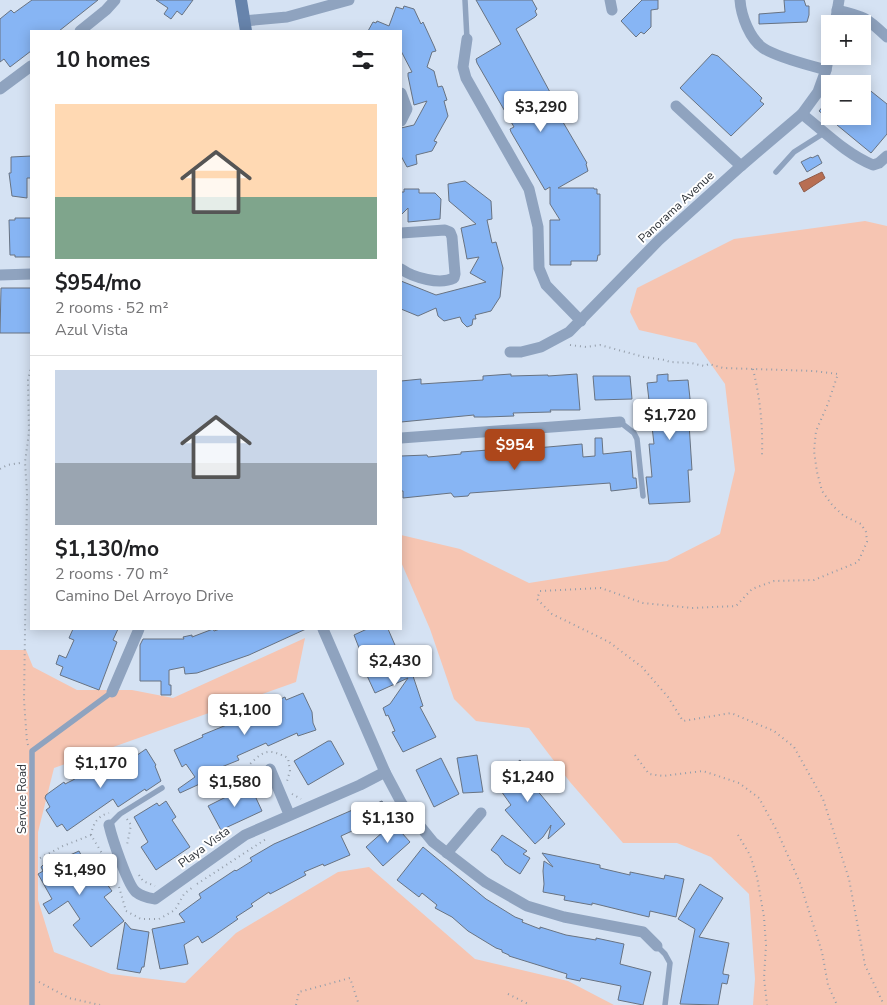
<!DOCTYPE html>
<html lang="en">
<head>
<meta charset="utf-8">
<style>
	:root { --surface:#fff; --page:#f2f2f2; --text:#202124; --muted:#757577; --line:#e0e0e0; --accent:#ad471b }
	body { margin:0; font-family:"Nunito Sans",sans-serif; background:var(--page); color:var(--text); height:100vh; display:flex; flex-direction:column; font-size:19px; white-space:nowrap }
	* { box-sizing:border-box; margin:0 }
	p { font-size:16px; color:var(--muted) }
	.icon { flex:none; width:28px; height:28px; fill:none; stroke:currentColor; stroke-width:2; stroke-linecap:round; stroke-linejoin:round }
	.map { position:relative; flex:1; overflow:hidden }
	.side { position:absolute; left:30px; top:30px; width:372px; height:600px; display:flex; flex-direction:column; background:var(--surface); border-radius:0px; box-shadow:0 2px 12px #0003 }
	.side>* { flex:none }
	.fabs { position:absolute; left:821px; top:15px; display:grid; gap:10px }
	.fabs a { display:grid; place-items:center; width:50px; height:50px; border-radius:0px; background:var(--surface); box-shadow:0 2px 12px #0003; font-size:25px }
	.price { position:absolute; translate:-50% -42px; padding:0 11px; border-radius:5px; background:#fff; color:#222; font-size:16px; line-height:32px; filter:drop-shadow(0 1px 2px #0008) }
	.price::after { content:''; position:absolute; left:50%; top:30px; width:15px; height:11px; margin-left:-8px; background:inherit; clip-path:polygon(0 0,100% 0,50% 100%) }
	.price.current { background:var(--accent); color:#fff }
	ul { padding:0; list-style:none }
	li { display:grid; align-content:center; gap:10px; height:265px; padding:0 25px }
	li+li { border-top:1px solid var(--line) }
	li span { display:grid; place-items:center; height:155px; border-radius:0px; color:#555 }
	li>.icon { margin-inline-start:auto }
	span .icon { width:90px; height:90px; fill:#fffc; stroke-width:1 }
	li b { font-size:21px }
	h2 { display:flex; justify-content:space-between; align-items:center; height:60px; padding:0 25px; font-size:21px }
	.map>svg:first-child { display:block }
</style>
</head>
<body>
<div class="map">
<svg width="887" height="1005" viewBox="0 0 887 1005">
	<rect width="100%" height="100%" fill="#d5e2f3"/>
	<g fill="#f6c5b2">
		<path d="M865 221 887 226V1005H753L755 979 749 894 711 857 677 843H623L570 782 529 728 476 721 454 699 430 629 401 562V535L460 549 529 583 667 561 720 534 735 470 725 384 696 343 639 330 630 312 637 288 734 239Z"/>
		<path d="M305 638 296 682 54 768 38 832V900L54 952 111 974 185 983 236 933 338 872 369 867 475 959 568 981 614 1005H0V650H26L33 667 77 690H132L173 698Z"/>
	</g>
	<path fill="#b86e52" stroke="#8f5c4a" d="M822 172 825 178 804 192 799 183Z"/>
	<g fill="#87b5f4" stroke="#687382">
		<path d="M32 0H98L59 31H31V51L10 67 4 59 0 62V19L11 10 14 13Z"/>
		<path d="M156 0H193L182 15 177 11 171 19 164 14 168 8Z"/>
		<path d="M476 0H532L537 9 535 11 537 15 535 17 516 29 551 94 549 95 550 100 587 163 586 164 588 171 558 188H594V189H597V194H600V255H598L597 261H571V265H550V220H560L550 204V187L545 190 511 132 510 129 514 127 477 63 476 59 501 44Z"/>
		<path d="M642 0H658V9L651 10V27L644 34 641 32 636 37 621 21Z"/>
		<path d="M784 0H804L806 6H809V15L807 22 759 24V14L785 12Z"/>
		<path d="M404 6 414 9 421 24 423 22 434 46 436 51 432 52 427 67 434 71 438 87 442 86 443 88 447 100 444 101 448 116 434 141 437 142 432 151 416 155 417 164 407 167 401 156V128L414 125 427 101 414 105 408 76V73L412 72 401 51V31H368L373 22 376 23 377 21 389 26 396 7 403 9Z"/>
		<path d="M712 54 718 56 757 93 762 98 760 101 764 104 731 136 680 88Z"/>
		<path d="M862 84 887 104V134L871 153 837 125 845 116H862Z"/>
		<path d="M830 98V120L819 111Z"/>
		<path d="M818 155 822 163 807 172 801 162 811 157 812 158Z"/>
		<path d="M31 156V178H27V198L12 196 9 173H11V157Z"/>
		<path d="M465 181 491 201 492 219 487 220 492 243 496 242 503 268 500 297 491 311 475 315 476 319H473L472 325 467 327 462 322 460 317 444 321 438 316 436 308 418 316 401 309V281L436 295 486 282 470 273 479 257 467 259 465 248 461 228 476 224 449 201 448 184Z"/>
		<path d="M404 189H419V193H435L441 199 440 219 408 222V208L401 215V192H404Z"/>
		<path d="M15 218H31V257H15V255H10L9 220H15Z"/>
		<path d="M1 288H31V333H0Z"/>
		<path d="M511 374V376L548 375V376L577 374 580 410H550L551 412 513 413 514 416 486 417H474V415L401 422V381L421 379V384L483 380V376Z"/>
		<path d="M668 374V381L688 380 691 408H688L692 470H688L690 502 649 504 646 477H652L649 444H654L647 383 657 382V375Z"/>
		<path d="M593 376H630L632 399 595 400Z"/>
		<path d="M595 438H602L603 454 631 451 633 478H636L637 488 611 491 610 483 470 493 468 496 454 497 451 493 403 498V491H401V456L427 455 428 457 461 454V452L502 449V451L582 444 583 457 595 456Z"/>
		<path d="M73 629H118L113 640 117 642 99 690 60 675 63 667 56 664 59 655 66 658 74 640 69 638Z"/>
		<path d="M213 629 214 631 220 629H306L249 655 197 673 185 674 184 667 169 670V685H171V695H161V681H140V645L143 639H184L183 637 192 635V637Z"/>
		<path d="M367 629H388L398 652 401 650 413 676 423 706 420 707 436 737 403 752 392 732 395 731 388 715 386 716 383 708 390 704 408 678 375 693 363 667 366 666 354 635Z"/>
		<path d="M303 693 312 712 313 723 316 730 298 736 297 733 268 746 266 743 237 756 239 760 214 770 217 776 180 793 178 789 195 777 186 764 182 767 174 750 203 737 202 735 229 724 227 719 245 711 277 698 278 700 285 697 286 700Z"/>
		<path d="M328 741H331L344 764 308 785 294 761Z"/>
		<path d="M146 749 156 765 155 766 161 781 146 791 145 789 118 807 113 799 67 831 62 824 57 827 46 810 50 807 45 798 46 795 64 782 65 784 73 780 89 770 92 774 118 756 124 764Z"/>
		<path d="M477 755 483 792 463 793 457 758Z"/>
		<path d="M441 758 459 794 434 807 416 770Z"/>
		<path d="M520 760 536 779 531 783 565 824 548 839 551 825 543 837 535 844 505 810 511 805 494 781Z"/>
		<path d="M250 785 262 811 221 830 208 806Z"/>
		<path d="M166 801 176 817 172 820 190 847 156 870 141 847 148 842 134 817 157 803 159 806Z"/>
		<path d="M382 801 386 809 382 811 390 819 363 831 361 827 341 836 350 855 324 866 323 864 304 872 306 875 270 894 269 892 251 904 253 906 236 917 238 919 212 937 202 943 198 936 184 945 188 964 160 969 152 929 185 922 179 914 201 898 199 894 235 870 236 871 252 861 250 858 274 844 364 805H373Z"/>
		<path d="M393 823 410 842 383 866 366 847Z"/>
		<path d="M502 835 527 851 523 854 530 858 520 874 505 864 498 855 491 850Z"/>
		<path d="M423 847 486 899 515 917 523 920 522 922 540 929V927L566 935 596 940V938L624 944 620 964 651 972 643 1005 618 1000 621 986 581 978 580 981 566 978 567 974 509 956V955L502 952V950L496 948 468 931 452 917 435 908 437 905 422 893 419 897 397 880Z"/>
		<path d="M79 851 90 872 95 868 112 891 104 897 124 921 91 947 73 925 80 919 68 901 49 914 43 904 52 899 38 874 43 871 41 867 43 865 58 856 70 855Z"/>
		<path d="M542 853 600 865V868L630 875V872L664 879 665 875 684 879 676 917 650 911 649 917 592 903V905L564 900 565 896 543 892 544 884 543 871 544 861 553 867Z"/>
		<path d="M700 884 723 898 699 937 729 943 723 972V974L729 975 727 984 722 983 718 1005 680 1004 695 929 678 919Z"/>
		<path d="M125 922 131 929 149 932 144 967H142L140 973 117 969Z"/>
	</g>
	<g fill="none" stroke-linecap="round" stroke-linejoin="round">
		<g stroke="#949eaa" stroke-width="2" stroke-dasharray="1 4" stroke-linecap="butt">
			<path d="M570 345 586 347 600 345 644 357 665 360 670 362 691 363 704 366 709 364 723 368 814 371 838 374 827 406 816 431 814 451 817 472 822 491 833 506 844 516 861 524 866 532 867 542 858 562 814 580 774 581 752 589 736 606 692 608 643 603 601 588 540 591 537 599 552 614 609 642 642 667 668 697 683 721 731 713 774 731 794 747 823 799 849 879 865 965 884 1005"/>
			<path d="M753 369C760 398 763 425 762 455"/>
			<path d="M0 469 7 465 20 463"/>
			<path d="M28 745 27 742 24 700 27 493 25 462 29 432 28 380 31 367"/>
			<path d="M635 755 649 774 663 776 703 771 739 783 759 798 777 831 800 883 822 952 828 985 837 1005"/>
			<path d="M267 790 257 787 252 775 250 764C265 749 270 749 288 758L290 771 287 781"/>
			<path d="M292 794 301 799"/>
			<path d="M127 819 131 825 127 845"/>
			<path d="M91 835C93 824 97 816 109 813"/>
			<path d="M738 835 750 855 757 877 764 917 766 945 764 978 767 1005"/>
			<path d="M40 858 63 846 91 835 109 865"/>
			<path d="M139 875 143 881 155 886"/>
			<path d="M197 884 266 839"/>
			<path d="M119 887 126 911 141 919H159L175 910 184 894 193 887"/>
			<path d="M39 982 69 998 100 1005"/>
			<path d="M508 994 530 1005"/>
			<path d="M296 1005 299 992 350 978 359 1005"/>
		</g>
		<g stroke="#8fa3bf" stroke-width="5.5">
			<path d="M465 0 467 39"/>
			<path d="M776 172 794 152 824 133"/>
			<path d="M620 422 634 433 637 439 643 496"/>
			<path d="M109 825 120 814 162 788"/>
			<path d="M657 946 665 954 670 963 665 1005"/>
			<path d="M32 1005V751L112 692"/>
		</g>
		<g stroke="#8fa3bf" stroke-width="11">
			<path d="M610 0 612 10"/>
			<path d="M740 0C741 16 750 39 763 48 778 58 809 65 826 70"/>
			<path d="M837 10C864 16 867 18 887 37"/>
			<path d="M244 21 287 17 349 0"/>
			<path d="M835 24 839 0"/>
			<path d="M80 31 106 10 115 0"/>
			<path d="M467 39 463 67 466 78 529 189 538 227 539 268 546 285 581 321"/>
			<path d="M0 89 31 66"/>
			<path d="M401 93 407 109 401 121"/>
			<path d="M676 106 741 166"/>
			<path d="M802 114C825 132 846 154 873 165L879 163 887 156"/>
			<path d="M401 233 445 230 450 232 452 237 455 274 454 278C440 285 414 278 401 269"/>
			<path d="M0 275 31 274"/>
			<path d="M510 352H521L541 347 569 332 659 240 741 166 802 114 818 92 826 70 830 50"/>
			<path d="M401 438 620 422"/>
			<path d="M323 629 385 772 402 804 433 842 485 882 527 906 564 917 643 932 657 946"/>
			<path d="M112 692 139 629"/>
			<path d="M270 769 289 814"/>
			<path d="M109 825C112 838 128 886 136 892 142 897 149 898 155 899L245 835 360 785 385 772"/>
			<path d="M447 853 481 813"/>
		</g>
		<path stroke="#6784ac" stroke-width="12" d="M241 0 246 31"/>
	</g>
	<g text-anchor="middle" stroke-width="4" stroke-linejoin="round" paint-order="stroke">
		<g font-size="12" fill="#2e3339" stroke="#fff">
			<text transform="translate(676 207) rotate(-43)" y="4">Panorama Avenue</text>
			<text transform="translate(22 799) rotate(-90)" y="4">Service Road</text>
			<text transform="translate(204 847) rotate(-36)" y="4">Playa Vista</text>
		</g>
	</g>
</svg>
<div class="fabs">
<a>+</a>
<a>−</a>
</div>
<b class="price" style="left:541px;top:133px">$3,290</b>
<b class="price" style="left:670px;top:441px">$1,720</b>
<b class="price current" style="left:515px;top:471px">$954</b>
<b class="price" style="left:395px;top:687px">$2,430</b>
<b class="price" style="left:245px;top:736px">$1,100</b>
<b class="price" style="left:101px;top:789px">$1,170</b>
<b class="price" style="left:528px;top:803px">$1,240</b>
<b class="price" style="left:235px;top:808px">$1,580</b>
<b class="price" style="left:388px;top:844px">$1,130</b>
<b class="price" style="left:80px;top:896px">$1,490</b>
<section class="side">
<h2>10 homes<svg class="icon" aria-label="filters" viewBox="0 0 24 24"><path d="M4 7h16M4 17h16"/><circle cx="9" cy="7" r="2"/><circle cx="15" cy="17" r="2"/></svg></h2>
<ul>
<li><span style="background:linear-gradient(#ffd9b3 60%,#7fa58c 0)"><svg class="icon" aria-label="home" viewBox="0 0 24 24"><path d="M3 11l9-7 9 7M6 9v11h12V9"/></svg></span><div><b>$954/mo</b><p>2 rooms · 52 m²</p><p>Azul Vista</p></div></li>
<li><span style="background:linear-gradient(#c9d6e8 60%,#9aa5b1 0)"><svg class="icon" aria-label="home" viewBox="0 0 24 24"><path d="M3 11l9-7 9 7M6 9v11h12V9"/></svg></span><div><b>$1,130/mo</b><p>2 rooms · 70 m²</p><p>Camino Del Arroyo Drive</p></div></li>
</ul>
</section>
</div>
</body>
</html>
